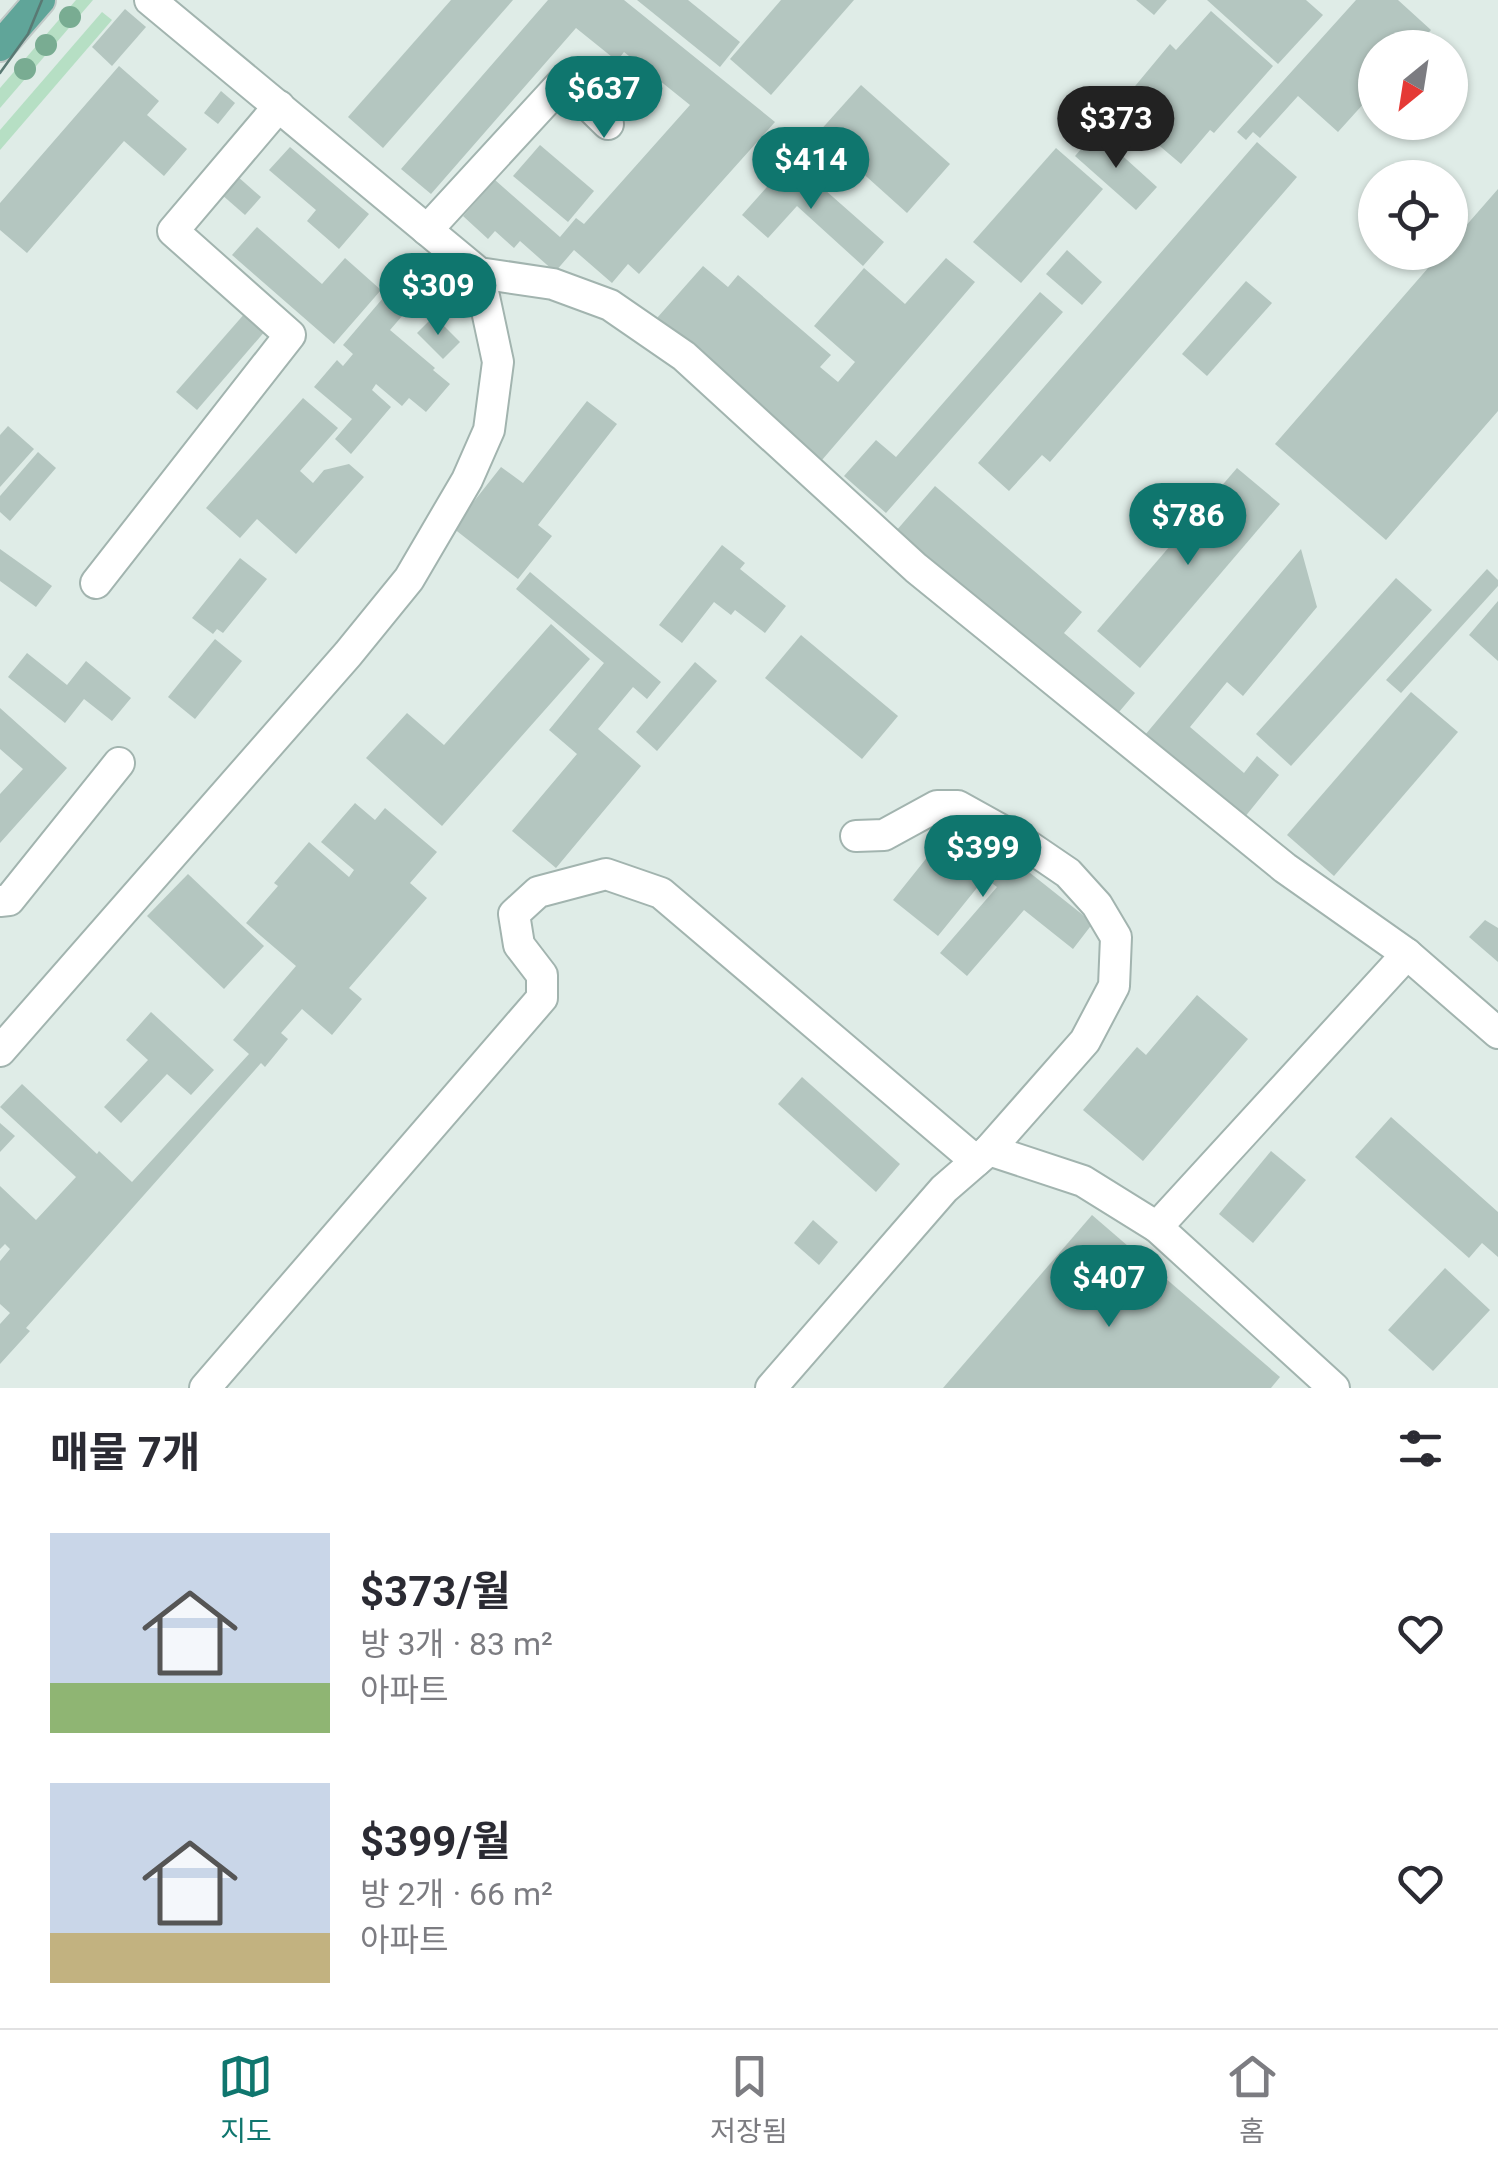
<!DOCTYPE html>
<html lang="ko">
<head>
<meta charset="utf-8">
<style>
	:root { --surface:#fff; --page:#f2f2f3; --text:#2b2b33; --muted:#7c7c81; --line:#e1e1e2; --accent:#0f766e }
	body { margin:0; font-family:Roboto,"Noto Sans KR",sans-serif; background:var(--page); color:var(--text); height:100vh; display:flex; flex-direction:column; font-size:38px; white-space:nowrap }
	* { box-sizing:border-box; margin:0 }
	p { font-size:32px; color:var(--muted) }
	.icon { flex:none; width:55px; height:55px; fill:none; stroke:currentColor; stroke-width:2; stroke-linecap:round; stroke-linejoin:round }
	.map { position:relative; height:1388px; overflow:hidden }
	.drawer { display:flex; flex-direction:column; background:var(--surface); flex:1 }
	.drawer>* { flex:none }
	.needle { width:65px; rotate:210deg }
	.fabs { position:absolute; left:1358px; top:30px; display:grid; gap:20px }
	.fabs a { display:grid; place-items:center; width:110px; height:110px; border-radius:50%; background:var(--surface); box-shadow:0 2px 8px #0004; font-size:50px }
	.price { position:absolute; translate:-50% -85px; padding:0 22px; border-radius:35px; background:var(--accent); color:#fff; font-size:32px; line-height:65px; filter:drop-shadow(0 2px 5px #0008) }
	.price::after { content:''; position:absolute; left:50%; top:60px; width:30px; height:22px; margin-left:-15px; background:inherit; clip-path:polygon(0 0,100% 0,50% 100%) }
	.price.selected { background:#222; color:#fff }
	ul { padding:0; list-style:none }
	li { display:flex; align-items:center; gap:30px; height:250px; padding:0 50px }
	li span { display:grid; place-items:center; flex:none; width:280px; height:200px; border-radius:0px; color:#555 }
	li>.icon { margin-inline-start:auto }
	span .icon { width:120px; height:120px; fill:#fffc; stroke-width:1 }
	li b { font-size:42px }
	h2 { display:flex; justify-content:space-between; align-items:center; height:120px; padding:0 50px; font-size:42px }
	.menu { display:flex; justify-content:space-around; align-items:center; height:140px; border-top:2px solid var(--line); background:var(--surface); font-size:28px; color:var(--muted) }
	.menu a { display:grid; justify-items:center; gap:5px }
	.menu .selected { color:var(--accent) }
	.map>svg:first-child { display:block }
</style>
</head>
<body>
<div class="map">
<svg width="1498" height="1388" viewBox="0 0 1498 1388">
	<rect width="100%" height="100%" fill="#dfece7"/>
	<g fill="#b6dfc4">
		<path d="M76 0H93L0 108V88Z"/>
		<path d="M102 12 112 20 0 150V130Z"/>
	</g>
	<g fill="#b4c6c0">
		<path d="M451 0H513L383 148 348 117Z"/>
		<path d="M548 0H624L775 122 639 274 628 264 612 283 574 250 555 272 520 241 514 248 495 231 488 239 463 216 495 180 560 237 576 218 584 224 690 105 624 52 617 61 576 28 431 194 401 169Z"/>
		<path d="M637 0H688L740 42 720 67Z"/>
		<path d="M781 0H854L771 95 730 59Z"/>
		<path d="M1136 0H1167L1154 15Z"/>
		<path d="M1207 0H1306L1323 15 1278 64Z"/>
		<path d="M1356 0H1398L1431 30 1414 48H1375V91L1338 132 1298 96 1260 138 1253 132 1246 140 1237 132Z"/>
		<path d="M125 9 146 27 112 66 92 47Z"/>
		<path d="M1211 11 1273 66 1214 133 1210 130 1181 164 1116 109 1170 44 1176 50Z"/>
		<path d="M119 66 159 101 147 115 187 149 164 176 124 141 27 253 0 230V203Z"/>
		<path d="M861 85 950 164 907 213 818 133Z"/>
		<path d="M221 91 235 103 218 124 204 113Z"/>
		<path d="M1096 132 1157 187 1136 210 1075 156Z"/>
		<path d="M1257 142 1297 177 1050 462 1042 455 1009 491 978 463Z"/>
		<path d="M540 145 594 191 568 222 513 176Z"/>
		<path d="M290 147 369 214 339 249 307 221 316 210 269 170Z"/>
		<path d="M1056 148 1103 189 1021 283 973 242Z"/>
		<path d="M791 160 884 242 863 266 797 206 768 238 742 215Z"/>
		<path d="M237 176 261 197 245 215 221 194Z"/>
		<path d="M1498 189V411L1386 540 1275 444 1442 252H1450V244Z"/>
		<path d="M257 227 322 284 345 258 381 290 334 344 232 255Z"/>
		<path d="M1067 250 1102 282 1082 305 1046 274Z"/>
		<path d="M946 258 975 282 822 460 657 318 703 266 728 287 738 275 831 355 820 367 838 382 855 362 814 326 864 268 905 304Z"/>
		<path d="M1246 281 1272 303 1207 376 1182 354Z"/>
		<path d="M389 291 409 308 390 330 435 368 433 370 450 384 426 412 409 398 402 406 376 384 372 390 391 407 351 454 335 439 352 419 314 387 337 360 343 366 353 354 343 345Z"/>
		<path d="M1040 292 1063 312 886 513 844 476 876 440 896 457Z"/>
		<path d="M246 312 266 330 197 410 176 392Z"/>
		<path d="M434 316 460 342 443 359 417 333Z"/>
		<path d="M303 398 338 428 300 471 313 483 324 470 349 464 364 477 296 554 257 519 240 538 206 508Z"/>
		<path d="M587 401 617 424 538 525 552 536 518 579 453 528 501 467 523 483Z"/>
		<path d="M8 426 34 449 0 487V435Z"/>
		<path d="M38 452 56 468 10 521 0 512V496Z"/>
		<path d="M1237 468 1280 504 1140 668 1097 631Z"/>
		<path d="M935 486 1082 612 1064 633 1135 693 1114 718 896 531Z"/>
		<path d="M722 545 745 563 740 569 786 606 765 633 735 610 731 615 714 602 682 643 659 625Z"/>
		<path d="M0 549 52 586 36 607 0 581Z"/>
		<path d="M1301 549 1317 607 1243 696 1227 682 1190 727 1244 773 1257 756 1279 775 1244 818 1145 735Z"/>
		<path d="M240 558 267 579 223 633 217 629 213 634 192 618Z"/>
		<path d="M1487 569 1498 580V586L1401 693 1386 680Z"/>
		<path d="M530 572 661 682 647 699 633 687 598 729 641 766 556 868 512 831 577 754 549 730 604 663 516 589Z"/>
		<path d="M1396 578 1432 610 1291 766 1256 734Z"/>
		<path d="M1498 601V661L1469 635Z"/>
		<path d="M551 624 590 659 442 826 366 758 407 713 444 745Z"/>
		<path d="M801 635 898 716 862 759 765 678Z"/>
		<path d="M215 639 242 661 195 719 168 697Z"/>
		<path d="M27 653 67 685 86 661 131 698 112 721 84 699 65 723 8 677Z"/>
		<path d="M695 662 717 681 657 751 636 732Z"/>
		<path d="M1411 692 1458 732 1334 876 1287 835Z"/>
		<path d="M0 708 67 768 0 843V794L23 769 0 749Z"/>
		<path d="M355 803 375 820 385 808 437 852 410 883 427 898 349 988 362 999 332 1035 302 1009 281 1033 288 1039 265 1067 261 1063 26 1328 30 1331 0 1364V1324L10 1313 0 1304V1261L10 1249 5 1244 0 1249V1186L36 1220 76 1177 0 1107 22 1084 97 1154 99 1151 132 1182 249 1054 233 1040 296 966 246 923 278 886 274 883 309 842 349 877 354 870 321 842Z"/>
		<path d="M953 825 998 862 1005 853 1093 923 1073 949 1024 910 967 976 940 953 997 887 985 878 938 936 893 900Z"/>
		<path d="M188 874 264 946 224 989 147 916Z"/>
		<path d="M1485 920 1498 928V962L1469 937Z"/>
		<path d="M1197 995 1248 1039 1143 1161 1083 1110 1137 1047 1146 1055Z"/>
		<path d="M151 1012 214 1070 191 1095 167 1074 121 1123 104 1107 148 1060 126 1040Z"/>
		<path d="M802 1077 900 1164 876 1192 778 1104Z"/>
		<path d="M1391 1117 1498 1212V1257L1482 1243 1469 1258 1355 1157Z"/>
		<path d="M0 1123 15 1136 0 1152Z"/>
		<path d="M1271 1151 1306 1180 1253 1243 1219 1214Z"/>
		<path d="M1092 1215 1280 1377 1271 1388H943Z"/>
		<path d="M813 1220 838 1242 819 1265 794 1243Z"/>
		<path d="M1445 1268 1490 1310 1433 1371 1388 1330Z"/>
	</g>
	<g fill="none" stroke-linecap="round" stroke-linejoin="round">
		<defs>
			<g id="minor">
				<path d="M150 0 479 273 553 284 610 305 684 356 916 568 1285 868 1407 954 1498 1033"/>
				<path d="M427 230 564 81 608 124"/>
				<path d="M96 583 290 335 173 231 279 106"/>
				<path d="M856 836 884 835 937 806H958L1021 841 1068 873 1097 905 1116 937 1114 986 1085 1041 989 1150"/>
				<path d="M0 901 9 900 119 763"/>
				<path d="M0 1051 348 654 409 579 467 480 489 430 498 362 479 273"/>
				<path d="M1157 1227 1407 954"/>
				<path d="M205 1388 542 998V975L519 945 514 914 538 892 606 874 661 893 976 1161"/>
				<path d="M771 1388 944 1189 989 1150 1083 1181 1157 1227 1334 1388"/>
			</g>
			<path id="major" d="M0 46 40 0"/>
		</defs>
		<use href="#minor" stroke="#a2b4af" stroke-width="34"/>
		<use href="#major" stroke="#c0c9c7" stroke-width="34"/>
		<use href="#minor" stroke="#fff" stroke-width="30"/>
		<use href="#major" stroke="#60a599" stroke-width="30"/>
		<path stroke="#597973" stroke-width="2.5" d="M0 73 28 34 42 0"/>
	</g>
	<g fill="#79ac92">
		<circle cx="70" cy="17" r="11"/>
		<circle cx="46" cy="45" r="11"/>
		<circle cx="25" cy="69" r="11"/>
	</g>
</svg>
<div class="fabs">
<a><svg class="needle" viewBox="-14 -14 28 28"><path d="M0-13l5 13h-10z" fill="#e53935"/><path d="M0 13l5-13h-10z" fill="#7c7c81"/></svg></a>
<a><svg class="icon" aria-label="locate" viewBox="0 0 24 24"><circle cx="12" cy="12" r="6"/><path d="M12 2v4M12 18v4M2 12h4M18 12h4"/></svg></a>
</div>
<b class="price" style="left:604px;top:141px">$637</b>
<b class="price selected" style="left:1116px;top:171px">$373</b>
<b class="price" style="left:811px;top:212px">$414</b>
<b class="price" style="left:438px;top:338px">$309</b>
<b class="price" style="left:1188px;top:568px">$786</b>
<b class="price" style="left:983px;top:900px">$399</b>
<b class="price" style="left:1109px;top:1330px">$407</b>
</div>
<section class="drawer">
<h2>매물 7개<svg class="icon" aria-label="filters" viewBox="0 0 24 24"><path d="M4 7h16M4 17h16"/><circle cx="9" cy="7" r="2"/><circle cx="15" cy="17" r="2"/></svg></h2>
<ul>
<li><span style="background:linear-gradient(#c9d6e8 75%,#8fb573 0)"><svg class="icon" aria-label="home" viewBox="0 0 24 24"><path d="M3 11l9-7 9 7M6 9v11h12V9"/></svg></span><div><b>$373/월</b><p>방 3개 · 83 m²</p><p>아파트</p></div><svg class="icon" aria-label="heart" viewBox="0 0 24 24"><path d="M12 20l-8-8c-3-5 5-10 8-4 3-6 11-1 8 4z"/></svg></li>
<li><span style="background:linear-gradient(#c9d6e8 75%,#c2b280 0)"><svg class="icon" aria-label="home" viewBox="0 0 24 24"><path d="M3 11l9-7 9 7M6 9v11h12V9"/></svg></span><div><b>$399/월</b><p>방 2개 · 66 m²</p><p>아파트</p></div><svg class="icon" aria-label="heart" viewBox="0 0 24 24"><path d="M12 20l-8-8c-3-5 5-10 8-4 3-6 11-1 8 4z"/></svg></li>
</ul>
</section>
<nav class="menu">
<a class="selected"><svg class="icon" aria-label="map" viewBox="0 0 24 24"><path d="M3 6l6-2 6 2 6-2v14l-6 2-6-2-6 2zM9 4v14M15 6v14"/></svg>지도</a>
<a><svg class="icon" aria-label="saved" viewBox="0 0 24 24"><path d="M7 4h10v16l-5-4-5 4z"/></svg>저장됨</a>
<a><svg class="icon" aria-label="home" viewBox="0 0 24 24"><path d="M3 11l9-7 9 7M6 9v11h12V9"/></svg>홈</a>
</nav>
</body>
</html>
